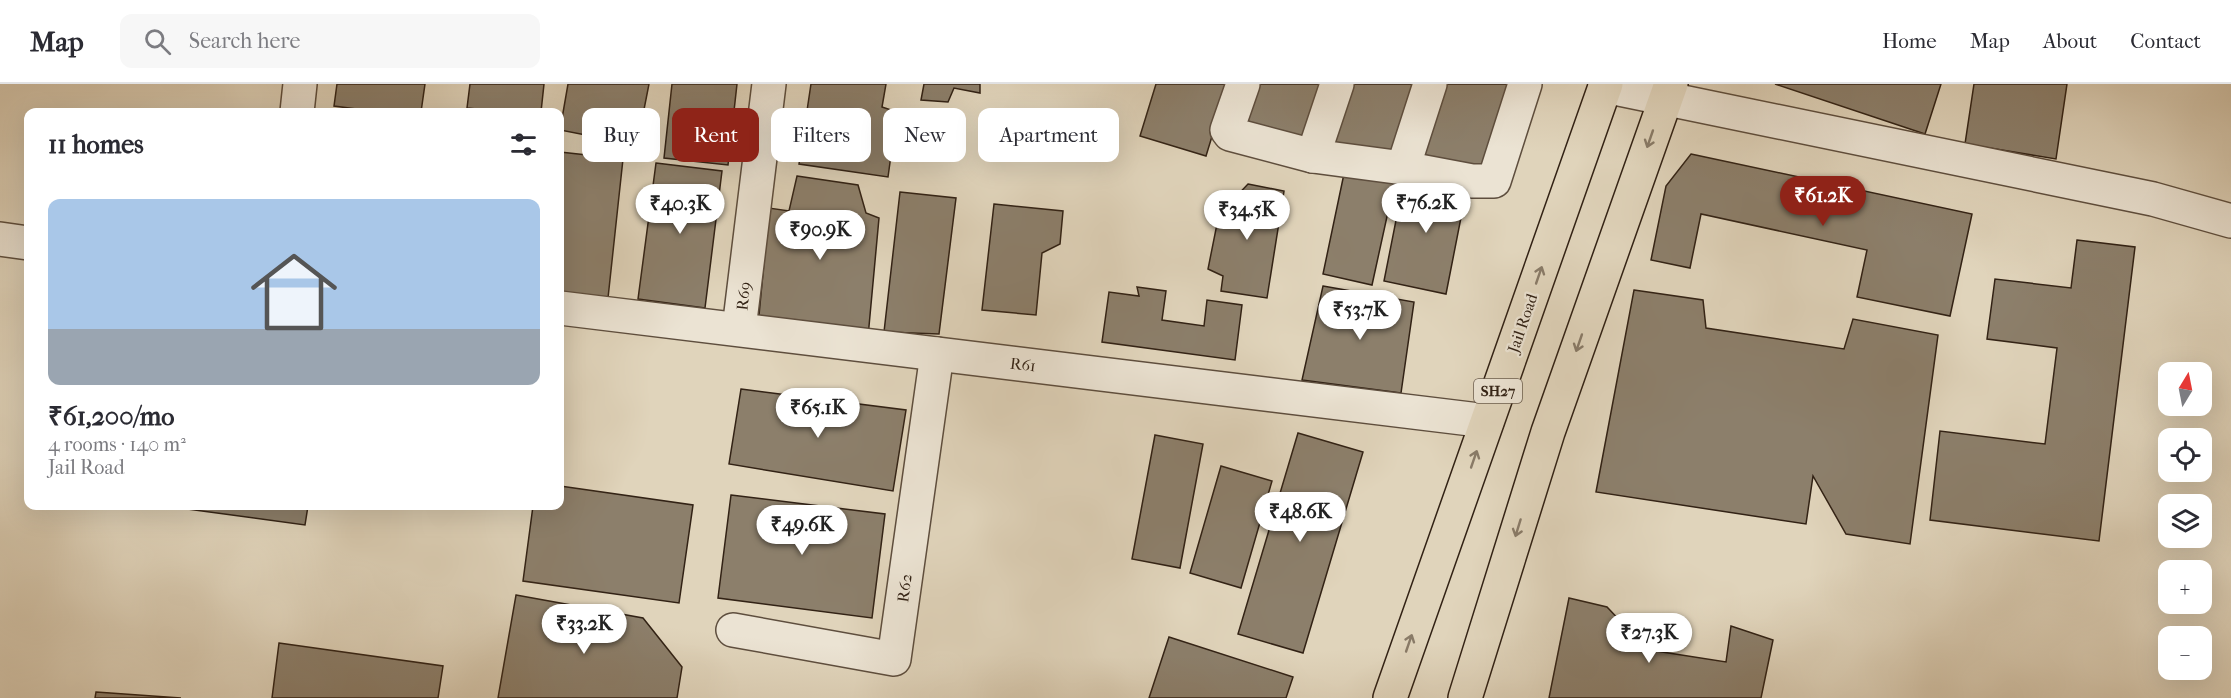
<!DOCTYPE html>
<html lang="en">
<head>
<meta charset="utf-8">
<style>
	:root { --surface:#fff; --page:#f7f7f7; --text:#2b2b33; --muted:#7c7c81; --line:#e1e1e2; --accent:#8f2418 }
	body { margin:0; font-family:"IM FELL French Canon",serif; background:var(--page); color:var(--text); height:100vh; display:flex; flex-direction:column; font-size:22px; white-space:nowrap }
	* { box-sizing:border-box; margin:0 }
	p { font-size:20px; color:var(--muted) }
	.icon { flex:none; width:33px; height:33px; fill:none; stroke:currentColor; stroke-width:2; stroke-linecap:round; stroke-linejoin:round }
	.map { position:relative; flex:1; overflow:hidden }
	.sheet { position:absolute; left:24px; top:24px; width:540px; height:402px; display:flex; flex-direction:column; background:var(--surface); border-radius:12px; box-shadow:0 6px 24px #0002 }
	.sheet>* { flex:none }
	.guide { position:absolute; left:582px; top:24px; width:570px; height:54px; display:flex; gap:12px }
	.needle { width:39px; rotate:10deg }
	.controls { position:absolute; left:2158px; top:278px; display:grid; gap:12px }
	.controls a { display:grid; place-items:center; width:54px; height:54px; border-radius:12px; background:var(--surface); box-shadow:0 6px 24px #0002; font-size:30px }
	.price { position:absolute; translate:-50% -51px; padding:0 14px; border-radius:21px; background:#fff; color:#222; font-size:20px; line-height:39px; filter:drop-shadow(0 2px 3px #0008) }
	.price::after { content:''; position:absolute; left:50%; top:36px; width:18px; height:14px; margin-left:-9px; background:inherit; clip-path:polygon(0 0,100% 0,50% 100%) }
	.price.active { background:var(--accent); color:#fff }
	ul { padding:0; list-style:none }
	li { display:grid; align-content:center; gap:12px; height:318px; padding:0 24px }
	li+li { border-top:2px solid var(--line) }
	li span { display:grid; place-items:center; height:186px; border-radius:12px; color:#555 }
	li>.icon { margin-inline-start:auto }
	span .icon { width:108px; height:108px; fill:#fffc; stroke-width:1 }
	li b { font-size:26px }
	h2 { display:flex; justify-content:space-between; align-items:center; height:72px; padding:0 24px; font-size:26px }
	.pill { padding:0 21px; border-radius:12px; background:var(--surface); box-shadow:0 6px 24px #0002; font-size:21px; line-height:54px }
	.pill.active { background:var(--accent); color:#fff }
	header { display:flex; align-items:center; gap:36px; box-sizing:border-box; height:84px; padding:0 30px; background:var(--surface); border-bottom:2px solid var(--line) }
	header strong { font-size:28px }
	nav { display:flex; gap:33px; margin-inline-start:auto; font-size:21px }
	.search { width:420px; height:54px; background:var(--page); display:flex; align-items:center; gap:15px; box-sizing:border-box; padding:0 21px; border-radius:12px; color:var(--muted); font-size:22px }
	.map>svg:first-child { display:block }
</style>
</head>
<body>
<header>
<strong>Map</strong>
<div class="search"><svg class="icon" aria-label="search" viewBox="0 0 24 24"><circle cx="10" cy="10" r="6"/><path d="M15 15l6 6"/></svg>Search here</div>
<nav><a>Home</a><a>Map</a><a>About</a><a>Contact</a></nav>
</header>
<div class="map">
<svg width="2231" height="614" viewBox="0 0 2231 614">
	<rect width="100%" height="100%" fill="#e0d4bb"/>
	<filter id="stains"><feTurbulence type="fractalNoise" baseFrequency=".00333" numOctaves="4"/><feColorMatrix values="0 0 0 0 .2 0 0 0 0 .09 0 0 0 0 .02 0 0 0 .5 -.17"/></filter>
	<radialGradient id="worn" r=".72"><stop offset=".6" stop-color="#630" stop-opacity="0"/><stop offset="1" stop-color="#630" stop-opacity=".3"/></radialGradient>
	<g fill="#8c7f6b" stroke="#322215" stroke-width="1.5">
		<path d="M337 0H425L421 28H379L334 22Z"/>
		<path d="M470 0H544L541 28H505L467 24Z"/>
		<path d="M568 0H649L637 61 560 46Z"/>
		<path d="M672 0H737L728 81 664 74Z"/>
		<path d="M811 0H886L882 23 897 28 888 93 799 80Z"/>
		<path d="M924 0H980V9L954 4 948 18 921 16Z"/>
		<path d="M1156 0H1228L1206 72 1140 52Z"/>
		<path d="M1255 0H1323L1303 59 1241 38Z"/>
		<path d="M1345 0H1422L1393 78 1324 60Z"/>
		<path d="M1439 0H1518L1488 90 1416 68Z"/>
		<path d="M1775 0H1941L1925 50Z"/>
		<path d="M1974 0H2067L2056 75 1965 60Z"/>
		<path d="M560 68 623 75 608 214 560 209Z"/>
		<path d="M1691 70 1972 130 1950 232 1857 213 1867 166 1701 130 1690 184 1651 176 1666 102Z"/>
		<path d="M656 79 722 87 705 224 638 215Z"/>
		<path d="M1345 85 1395 96 1372 201 1323 190Z"/>
		<path d="M1405 91 1467 103 1446 210 1384 197Z"/>
		<path d="M797 92 858 101 866 129 879 134 868 253 758 242 769 124 789 127Z"/>
		<path d="M1248 100 1284 107 1267 214 1221 207 1223 192 1208 185 1220 125 1230 119Z"/>
		<path d="M900 108 956 114 939 250 884 248Z"/>
		<path d="M994 120 1063 127 1060 160 1042 169 1036 231 982 226Z"/>
		<path d="M2077 156 2135 163 2099 457 1930 436 1940 347 2045 360 2057 264 1987 255 1995 195 2071 204Z"/>
		<path d="M1323 202 1414 218 1401 309 1302 296Z"/>
		<path d="M1137 203 1166 207 1162 236 1204 242 1207 216 1242 221 1235 276 1102 258 1109 208 1139 212Z"/>
		<path d="M1634 206 1703 216 1706 244 1844 265 1853 235 1938 251 1910 460 1846 450 1813 392 1806 440 1596 408Z"/>
		<path d="M741 305 906 326 893 407 729 380Z"/>
		<path d="M1298 349 1363 368 1303 569 1238 550Z"/>
		<path d="M1155 351 1203 360 1180 484 1132 475Z"/>
		<path d="M1221 382 1272 397 1241 504 1190 489Z"/>
		<path d="M560 402 693 421 679 519 523 497 533 422H560Z"/>
		<path d="M731 411 885 430 872 534 718 514Z"/>
		<path d="M165 422H308L305 441Z"/>
		<path d="M516 511 643 534 682 583 677 614H498Z"/>
		<path d="M1569 514 1607 523 1624 541V562L1726 578 1731 542 1773 556 1761 614H1549Z"/>
		<path d="M1169 553 1293 593 1286 614H1149Z"/>
		<path d="M279 559 443 582 438 614H272Z"/>
		<path d="M96 608 181 614H95Z"/>
	</g>
	<g fill="none" stroke-linecap="round" stroke-linejoin="round">
		<defs>
			<g id="minor">
				<path d="M1243 0 1227 46 1230 50 1313 72 1403 84 1472 97H1494L1525 0"/>
				<path d="M1605 2 2153 115 2231 137"/>
				<path d="M297 28 300 0"/>
				<path d="M1313 72 1337 0"/>
				<path d="M1403 84 1430 0"/>
				<path d="M0 155 28 159"/>
				<path d="M560 224 1487 337"/>
				<path d="M739 245 769 0"/>
				<path d="M733 546 894 575 937 270"/>
			</g>
			<g id="major">
				<path d="M1390 614 1606 0"/>
				<path d="M1465 614 1548 348 1671 0"/>
			</g>
		</defs>
		<use href="#minor" stroke="#5e4e3e" stroke-width="36"/>
		<use href="#major" stroke="#322215" stroke-width="36"/>
		<use href="#minor" stroke="#ebe3d3" stroke-width="33"/>
		<use href="#major" stroke="#e0d4bb" stroke-width="33"/>
	</g>
	<defs><path id="oneway-shaft" d="M-6 0H5M1.5-3L5.5 0L1.5 3" fill="none" stroke-width="1.6" stroke-linecap="round" stroke-linejoin="round" transform="scale(1.5)"/></defs>
	<g stroke="#897b68">
		<use href="#oneway-shaft" transform="translate(1650 55) rotate(109)"/>
		<use href="#oneway-shaft" transform="translate(1539 191) rotate(-71)"/>
		<use href="#oneway-shaft" transform="translate(1579 259) rotate(109)"/>
		<use href="#oneway-shaft" transform="translate(1474 375) rotate(-71)"/>
		<use href="#oneway-shaft" transform="translate(1518 444) rotate(107)"/>
		<use href="#oneway-shaft" transform="translate(1409 559) rotate(-71)"/>
	</g>
	<g text-anchor="middle" stroke-width="4.5" stroke-linejoin="round" paint-order="stroke">
		<rect fill="#ebe3d3" stroke="#6a5c4e" stroke-width="1.5" x="1474" y="295" width="48" height="24" rx="4.5"/>
		<g font-size="15" font-weight="bold" fill="#322215">
			<text x="1498" y="312">SH27</text>
		</g>
		<g font-size="16" fill="#322215" stroke="#ebe3d3">
			<text transform="translate(743 212) rotate(-83)" y="6">R69</text>
			<text transform="translate(1522 239) rotate(-71)" y="6">Jail Road</text>
			<text transform="translate(1023 280) rotate(7)" y="6">R61</text>
			<text transform="translate(904 504) rotate(-82)" y="6">R62</text>
		</g>
	</g>
	<rect width="100%" height="100%" filter="url(#stains)"/>
	<rect width="100%" height="100%" fill="url(#worn)"/>
</svg>
<div class="controls">
<a><svg class="needle" viewBox="-14 -14 28 28"><path d="M0-13l5 13h-10z" fill="#e53935"/><path d="M0 13l5-13h-10z" fill="#7c7c81"/></svg></a>
<a><svg class="icon" aria-label="locate" viewBox="0 0 24 24"><circle cx="12" cy="12" r="6"/><path d="M12 2v4M12 18v4M2 12h4M18 12h4"/></svg></a>
<a><svg class="icon" aria-label="layers" viewBox="0 0 24 24"><path d="M12 4l9 5-9 5-9-5zM3 14l9 5 9-5"/></svg></a>
<a>+</a>
<a>−</a>
</div>
<b class="price active" style="left:1823px;top:143px">₹61.2K</b>
<b class="price" style="left:1426px;top:150px">₹76.2K</b>
<b class="price" style="left:680px;top:151px">₹40.3K</b>
<b class="price" style="left:1247px;top:157px">₹34.5K</b>
<b class="price" style="left:820px;top:177px">₹90.9K</b>
<b class="price" style="left:1360px;top:257px">₹53.7K</b>
<b class="price" style="left:818px;top:355px">₹65.1K</b>
<b class="price" style="left:1300px;top:459px">₹48.6K</b>
<b class="price" style="left:802px;top:472px">₹49.6K</b>
<b class="price" style="left:584px;top:571px">₹33.2K</b>
<b class="price" style="left:1649px;top:580px">₹27.3K</b>
<div class="guide">
<a class="pill">Buy</a>
<a class="pill active">Rent</a>
<a class="pill">Filters</a>
<a class="pill">New</a>
<a class="pill">Apartment</a>
</div>
<section class="sheet">
<h2>11 homes<svg class="icon" aria-label="filters" viewBox="0 0 24 24"><path d="M4 7h16M4 17h16"/><circle cx="9" cy="7" r="2"/><circle cx="15" cy="17" r="2"/></svg></h2>
<ul>
<li><span style="background:linear-gradient(#a9c7e8 70%,#9aa5b1 0)"><svg class="icon" aria-label="home" viewBox="0 0 24 24"><path d="M3 11l9-7 9 7M6 9v11h12V9"/></svg></span><div><b>₹61,200/mo</b><p>4 rooms · 140 m²</p><p>Jail Road</p></div></li>
</ul>
</section>
</div>
</body>
</html>
